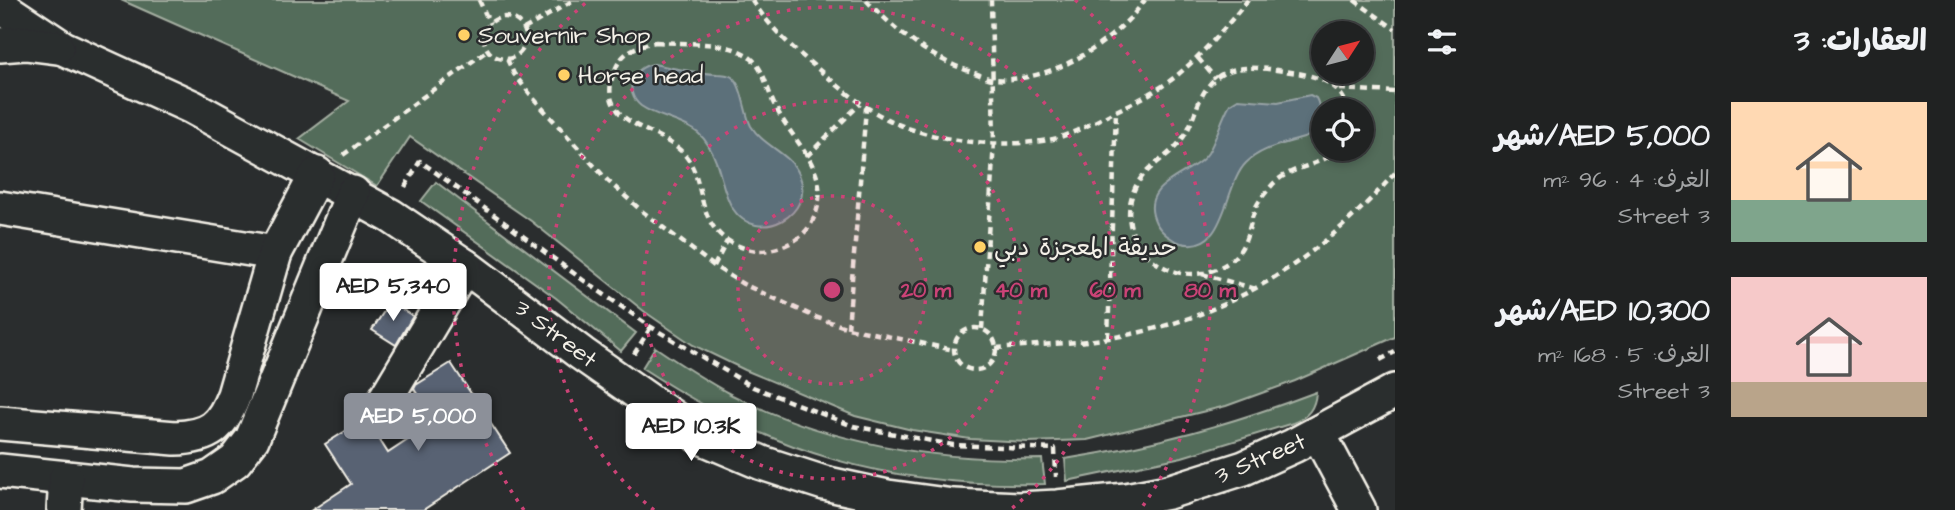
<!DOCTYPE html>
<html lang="ar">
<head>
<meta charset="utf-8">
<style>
	:root { --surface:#202222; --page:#2d2f2f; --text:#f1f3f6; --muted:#a2a4a5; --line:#3d3f40; --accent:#8c9099 }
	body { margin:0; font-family:"Architects Daughter","Playpen Sans Arabic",sans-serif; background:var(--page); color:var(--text); direction:rtl; height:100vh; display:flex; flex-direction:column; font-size:26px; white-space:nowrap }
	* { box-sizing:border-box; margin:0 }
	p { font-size:23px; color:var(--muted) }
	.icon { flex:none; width:38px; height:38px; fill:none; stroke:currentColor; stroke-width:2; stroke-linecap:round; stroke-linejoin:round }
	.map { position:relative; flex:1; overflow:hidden; direction:ltr }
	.panel { display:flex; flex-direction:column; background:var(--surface); width:560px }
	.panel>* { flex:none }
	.needle { width:46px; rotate:54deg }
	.controls { position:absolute; left:1311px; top:21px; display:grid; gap:14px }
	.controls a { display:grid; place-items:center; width:63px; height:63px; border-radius:50%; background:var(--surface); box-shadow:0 4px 10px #0003,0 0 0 2px var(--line); font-size:35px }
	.price { position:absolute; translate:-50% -60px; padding:0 16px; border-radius:7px; background:#fff; color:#222; font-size:23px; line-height:46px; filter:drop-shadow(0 2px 4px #0008) }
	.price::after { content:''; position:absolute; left:50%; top:42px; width:21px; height:16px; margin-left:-10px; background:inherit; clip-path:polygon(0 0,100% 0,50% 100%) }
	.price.on { background:var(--accent); color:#fff }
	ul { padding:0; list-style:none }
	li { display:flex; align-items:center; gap:21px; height:175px; padding:0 28px }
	li span { display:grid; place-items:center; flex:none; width:196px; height:140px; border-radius:0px; color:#555 }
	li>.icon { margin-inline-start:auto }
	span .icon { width:84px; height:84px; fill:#fffc; stroke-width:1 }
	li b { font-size:30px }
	h2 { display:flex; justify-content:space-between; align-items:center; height:84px; padding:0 28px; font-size:30px }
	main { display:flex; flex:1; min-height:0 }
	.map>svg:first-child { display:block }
</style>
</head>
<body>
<main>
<section class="panel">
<h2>العقارات: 3<svg class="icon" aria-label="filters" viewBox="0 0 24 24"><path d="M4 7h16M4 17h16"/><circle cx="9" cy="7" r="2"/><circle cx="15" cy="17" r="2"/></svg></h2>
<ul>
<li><span style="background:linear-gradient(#ffd9b3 70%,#7fa58c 0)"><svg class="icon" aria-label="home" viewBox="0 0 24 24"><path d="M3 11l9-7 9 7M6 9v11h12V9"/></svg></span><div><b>AED 5,000/شهر</b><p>الغرف: 4 · 96 m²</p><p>3 Street</p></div></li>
<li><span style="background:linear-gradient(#f6c9c9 75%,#b9a48a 0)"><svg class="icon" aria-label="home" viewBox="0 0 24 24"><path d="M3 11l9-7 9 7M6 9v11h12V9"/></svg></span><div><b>AED 10,300/شهر</b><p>الغرف: 5 · 168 m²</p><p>3 Street</p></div></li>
</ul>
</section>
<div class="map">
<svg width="1395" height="510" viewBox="0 0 1395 510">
	<rect width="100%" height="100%" fill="#2a2d2e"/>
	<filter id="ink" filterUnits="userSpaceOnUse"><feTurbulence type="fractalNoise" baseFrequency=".0143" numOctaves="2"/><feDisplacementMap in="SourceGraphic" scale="14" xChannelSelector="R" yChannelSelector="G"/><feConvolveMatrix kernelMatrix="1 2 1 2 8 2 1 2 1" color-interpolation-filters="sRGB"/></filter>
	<g filter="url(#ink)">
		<g fill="#536c5a" stroke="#a4aea1" stroke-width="2" fill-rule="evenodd">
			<path d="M121 0H1395V337L1295 381 1226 406 1087 440 1028 442 970 439 912 430 855 416 745 370 693 345 645 312 531 221 410 137 377 186 299 139 349 101ZM1323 33H1362V72H1323ZM1323 110H1362V149H1323Z"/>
			<path d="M436 182 636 333 621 351 556 298 421 201Z"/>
			<path d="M655 347C680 364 706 381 732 395 829 444 934 461 1042 459L1045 484C889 488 772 453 642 368Z"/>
			<path d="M1316 392C1315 408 1308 417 1293 423L1182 457 1067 481 1065 459C1155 445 1232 424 1316 392Z"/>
		</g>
		<g fill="#5b6f7a" stroke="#98a3a6" stroke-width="2">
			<path d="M654 64C676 69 695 73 717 74 722 74 727 74 732 77 743 85 744 113 751 126 763 146 790 153 799 174 817 215 757 246 733 209 725 197 722 179 717 164 713 153 708 141 698 133 682 120 658 118 641 106 623 92 632 66 654 64Z"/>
			<path d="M1310 95 1316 98C1321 107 1322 125 1313 133 1308 138 1300 139 1293 141 1276 146 1259 150 1246 163 1223 186 1227 254 1181 243 1171 240 1161 232 1156 223 1136 182 1193 176 1208 153 1217 138 1221 119 1230 104L1238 99 1278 102Z"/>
		</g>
		<g fill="#596273" stroke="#f4f1e8" stroke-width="2">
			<path d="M390 302 413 316 396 345 372 330Z"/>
			<path d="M451 363 510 453 423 510H312L351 484 325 444 360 422 367 429 374 431 388 453 435 422 414 389 416 385Z"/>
		</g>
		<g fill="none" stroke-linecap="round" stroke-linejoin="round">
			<defs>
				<g id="minor">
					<path d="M0 6 63 48 192 107 391 216 465 266 582 354 701 437 762 463 824 483 888 497 953 506 1019 509 1057 507 1126 500 1168 492 1244 468 1293 446 1395 391"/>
					<path d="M0 45 25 43 57 47"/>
					<path d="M0 208 275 253"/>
					<path d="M377 413 465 266"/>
					<path d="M0 423 175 438C209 437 222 427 234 395L275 253 317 174"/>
					<path d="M1318 433 1359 510"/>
					<path d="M0 471 133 485 186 486 212 477 235 461 252 439 353 193"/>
					<path d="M64 510 66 478"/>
				</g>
			</defs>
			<use href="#minor" stroke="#f4f1e8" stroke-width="38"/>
			<g stroke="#f4f1e8" stroke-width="4.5" stroke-dasharray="7 5" stroke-linecap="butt">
				<path d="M479 0 490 24"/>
				<path d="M752 0C773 33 801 55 830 79 849 95 868 110 891 121 934 142 1006 149 1053 139 1074 134 1096 121 1116 111 1137 101 1157 91 1175 77 1203 54 1226 27 1248 0"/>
				<path d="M866 0C897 32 929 58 972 72 978 74 986 78 992 79 1050 84 1113 44 1145 0"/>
				<path d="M1354 0 1395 29"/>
				<circle cx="505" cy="38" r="21"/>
				<path d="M524 29 574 0"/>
				<path d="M656 42C681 44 725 41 745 54 765 65 766 90 776 108 796 147 836 174 812 222 804 238 786 247 769 250 757 253 745 249 734 244 694 225 707 179 684 154 660 127 592 125 615 70 622 51 638 45 656 42Z"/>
				<path d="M1198 58 1215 78"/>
				<path d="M507 59 514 74 534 99 608 181 643 212 714 266 743 284 815 317 848 328 954 350"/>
				<path d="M1339 89 1395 92"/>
				<path d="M1338 149C1321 167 1292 165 1273 184 1267 191 1259 200 1255 209 1248 228 1248 247 1230 261 1180 299 1108 247 1135 188 1145 166 1169 158 1182 139 1191 127 1194 113 1200 100 1218 59 1254 67 1291 72 1317 76 1341 82 1348 110"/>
				<path d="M343 155 488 50"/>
				<path d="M807 156 860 104"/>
				<path d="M405 187 420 161 583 280 651 327 753 387 853 426 953 445 1055 449 1056 477"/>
				<path d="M714 266 727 241"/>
				<path d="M1202 274 1256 289"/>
				<path d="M848 328 866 108"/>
				<circle cx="975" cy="349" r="21"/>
				<path d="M982 329 994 142 991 0"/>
				<path d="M1108 338 1116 111"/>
				<path d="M996 348C1046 344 1099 343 1149 330 1249 305 1327 250 1395 173"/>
				<path d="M634 354 651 327"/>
				<path d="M1380 360 1395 352"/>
			</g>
			<use href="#minor" stroke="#2a2d2e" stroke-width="33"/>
		</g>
	</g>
	<circle cx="832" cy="290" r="94" fill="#cc4377" fill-opacity=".12"/>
	<g fill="none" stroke="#cc4377" stroke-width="3.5" stroke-dasharray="3.5 7">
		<circle cx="832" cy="290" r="94"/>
		<circle cx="832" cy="290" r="189"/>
		<path d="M654 510A283 283 0 1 1 1010 510"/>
		<path d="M524 510A378 378 0 0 1 589 0M1075 0A378 378 0 0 1 1140 510"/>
	</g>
	<g fill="#ffd166" stroke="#2a2d2e" stroke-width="2.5">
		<circle cx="464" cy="35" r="7"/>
		<circle cx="564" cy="75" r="7"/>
		<circle cx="980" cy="247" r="7"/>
	</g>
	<g text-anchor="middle" stroke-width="5" stroke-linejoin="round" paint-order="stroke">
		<g font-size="24" fill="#f4f1e8" stroke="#2a2d2e" text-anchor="start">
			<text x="478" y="43">Souvernir Shop</text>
			<text x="578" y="83">Horse head</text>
			<text x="994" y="255">حديقة المعجزة دبي</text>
		</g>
		<g font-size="24" fill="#f4f1e8" stroke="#2a2d2e">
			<text transform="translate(556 333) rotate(37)" y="8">3 Street</text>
			<text transform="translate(1260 458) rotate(-23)" y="8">3 Street</text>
		</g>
	</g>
	<circle cx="832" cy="290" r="10" fill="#cc4377" stroke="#2a2d2e" stroke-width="3.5"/>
	<g font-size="21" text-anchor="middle" font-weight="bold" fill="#cc4377" stroke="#2a2d2e" stroke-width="5" stroke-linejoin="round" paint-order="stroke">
		<text x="926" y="297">20 m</text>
		<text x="1021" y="297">40 m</text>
		<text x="1115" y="297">60 m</text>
		<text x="1210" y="297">80 m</text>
	</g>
</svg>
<div class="controls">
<a><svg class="needle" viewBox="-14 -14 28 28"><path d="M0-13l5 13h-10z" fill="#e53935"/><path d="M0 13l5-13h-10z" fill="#a2a4a5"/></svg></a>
<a><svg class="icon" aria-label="locate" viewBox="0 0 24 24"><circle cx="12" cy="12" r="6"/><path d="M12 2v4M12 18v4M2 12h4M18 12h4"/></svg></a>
</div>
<b class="price" style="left:393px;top:323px">AED 5,340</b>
<b class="price on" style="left:418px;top:453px">AED 5,000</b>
<b class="price" style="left:691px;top:463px">AED 10.3K</b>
</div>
</main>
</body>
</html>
